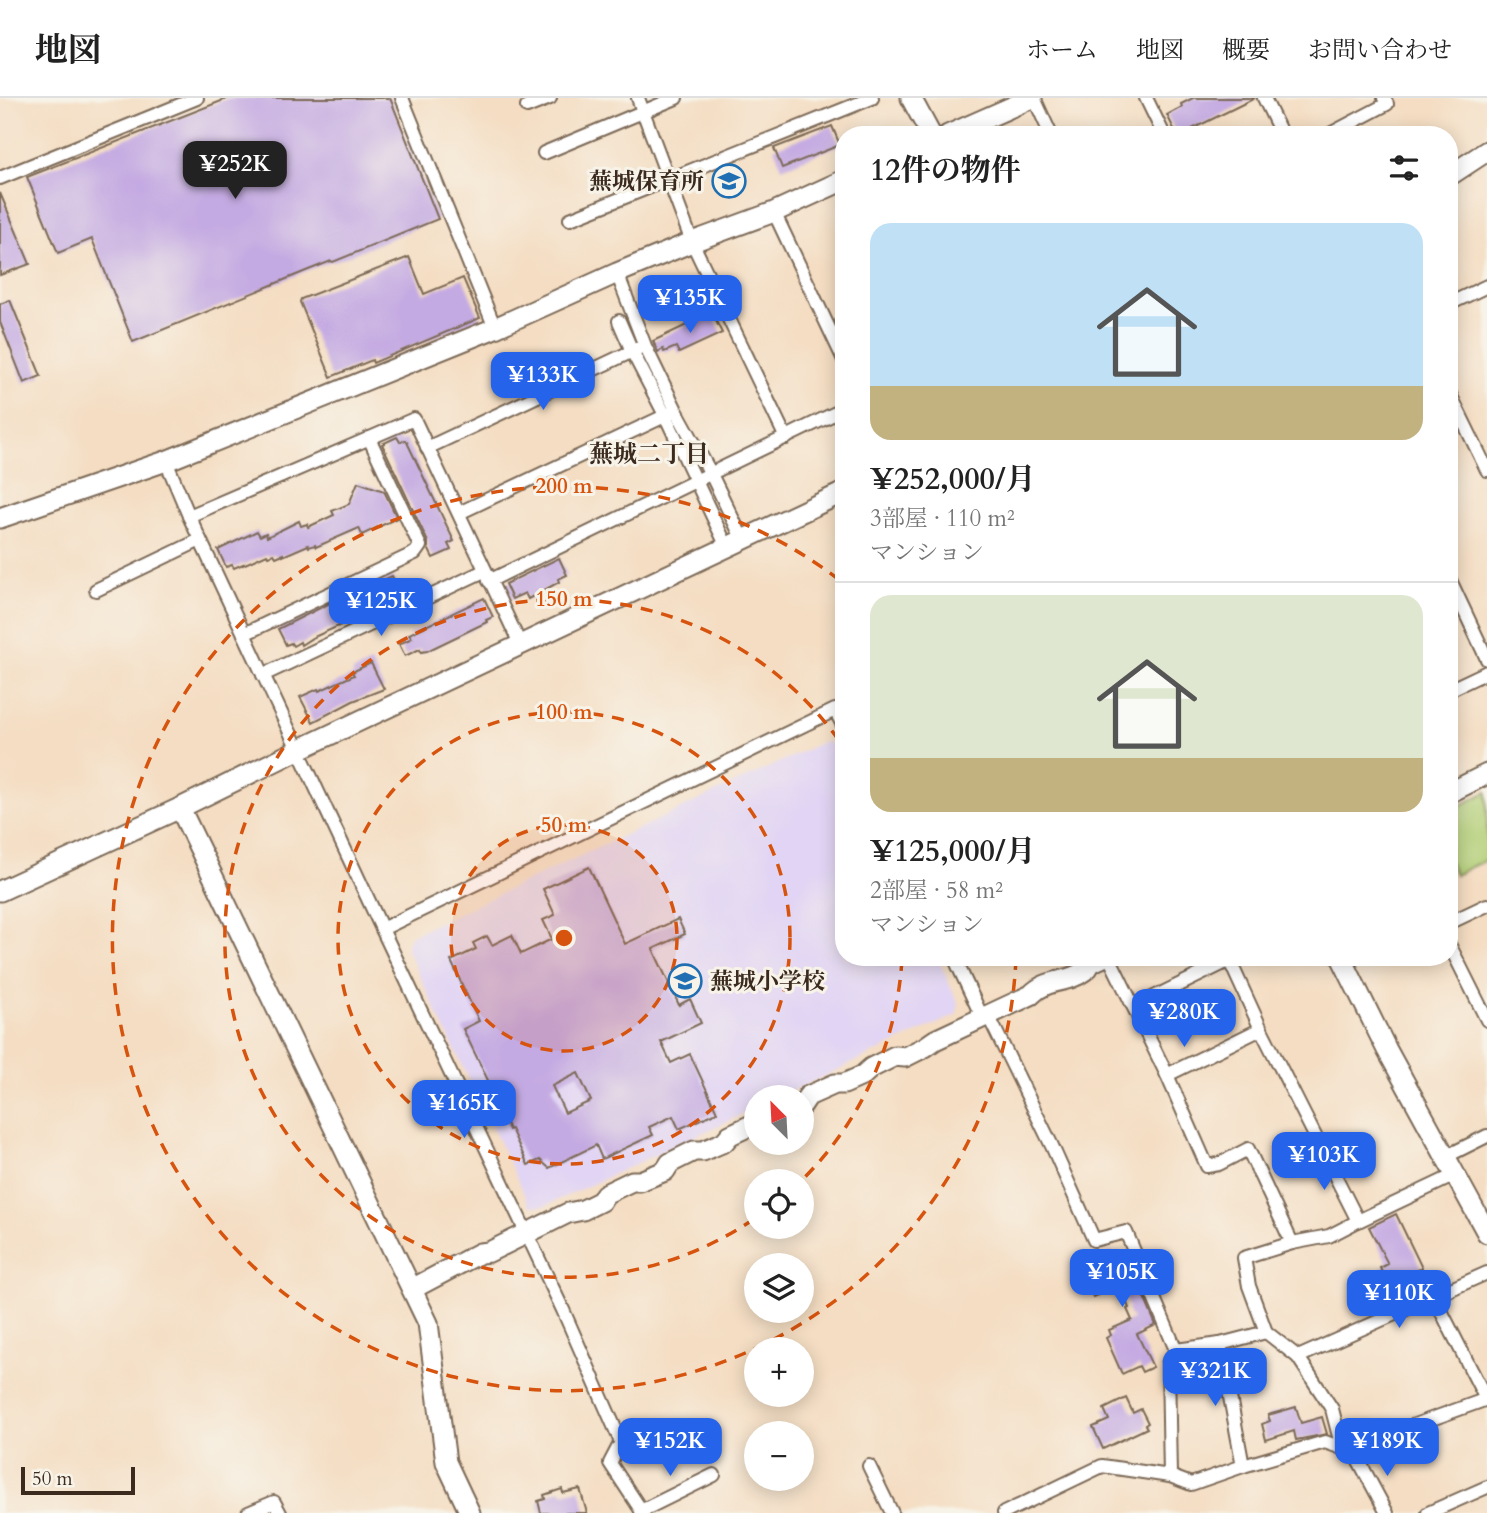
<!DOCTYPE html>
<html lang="ja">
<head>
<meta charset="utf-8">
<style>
	:root { --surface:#fff; --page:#f6f6f6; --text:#222; --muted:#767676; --line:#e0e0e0; --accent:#2563eb }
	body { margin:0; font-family:Cardo,"Noto Serif JP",serif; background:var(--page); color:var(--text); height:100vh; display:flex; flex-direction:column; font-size:26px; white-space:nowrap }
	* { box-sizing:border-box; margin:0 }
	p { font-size:23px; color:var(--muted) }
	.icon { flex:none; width:38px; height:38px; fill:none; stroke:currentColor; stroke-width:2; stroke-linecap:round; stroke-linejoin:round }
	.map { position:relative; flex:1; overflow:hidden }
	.drawer { position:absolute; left:835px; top:28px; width:623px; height:840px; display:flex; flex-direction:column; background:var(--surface); border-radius:28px; box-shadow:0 4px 18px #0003 }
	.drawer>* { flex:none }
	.needle { width:46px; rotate:336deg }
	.controls { position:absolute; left:744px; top:987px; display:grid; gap:14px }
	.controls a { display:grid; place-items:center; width:70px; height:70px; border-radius:50%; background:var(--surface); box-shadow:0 4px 18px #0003; font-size:35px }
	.scale { position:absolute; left:21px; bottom:18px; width:114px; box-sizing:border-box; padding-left:7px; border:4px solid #3b2a1e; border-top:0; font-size:19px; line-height:24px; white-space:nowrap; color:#3b2a1e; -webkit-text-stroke:5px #f7f3e8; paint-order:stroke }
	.price { position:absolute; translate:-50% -60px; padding:0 16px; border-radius:14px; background:var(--accent); color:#fff; font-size:23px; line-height:46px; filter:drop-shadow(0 2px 4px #0008) }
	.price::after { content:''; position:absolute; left:50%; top:42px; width:21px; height:16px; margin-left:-10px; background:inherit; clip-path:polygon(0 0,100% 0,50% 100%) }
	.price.current { background:#222; color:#fff }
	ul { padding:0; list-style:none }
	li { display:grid; align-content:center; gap:14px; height:371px; padding:0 35px }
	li+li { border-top:2px solid var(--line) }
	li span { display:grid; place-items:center; height:217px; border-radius:21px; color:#555 }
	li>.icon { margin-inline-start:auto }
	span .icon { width:126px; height:126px; fill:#fffc; stroke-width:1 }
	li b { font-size:30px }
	h2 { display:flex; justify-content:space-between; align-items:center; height:84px; padding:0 35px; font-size:30px }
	header { display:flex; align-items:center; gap:42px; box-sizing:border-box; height:98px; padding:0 35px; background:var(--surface); border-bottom:2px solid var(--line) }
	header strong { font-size:33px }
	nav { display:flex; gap:38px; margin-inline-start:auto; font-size:24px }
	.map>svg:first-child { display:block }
</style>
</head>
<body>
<header>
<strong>地図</strong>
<nav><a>ホーム</a><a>地図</a><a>概要</a><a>お問い合わせ</a></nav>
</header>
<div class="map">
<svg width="1487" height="1415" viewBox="0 0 1487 1415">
	<rect width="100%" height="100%" fill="#f7f3e8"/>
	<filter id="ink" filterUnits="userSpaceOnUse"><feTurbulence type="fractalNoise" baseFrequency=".0143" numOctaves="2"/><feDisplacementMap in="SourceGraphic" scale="14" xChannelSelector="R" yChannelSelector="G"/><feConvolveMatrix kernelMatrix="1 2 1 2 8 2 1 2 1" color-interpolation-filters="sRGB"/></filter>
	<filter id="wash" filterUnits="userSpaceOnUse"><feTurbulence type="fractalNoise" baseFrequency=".00686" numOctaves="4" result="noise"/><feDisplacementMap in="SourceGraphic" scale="28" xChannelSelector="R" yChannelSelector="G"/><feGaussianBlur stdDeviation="1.57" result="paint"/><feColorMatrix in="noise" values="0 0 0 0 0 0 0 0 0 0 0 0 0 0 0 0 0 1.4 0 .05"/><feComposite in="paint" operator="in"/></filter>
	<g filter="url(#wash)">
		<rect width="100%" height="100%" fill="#f4ddc2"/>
		<path fill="#e1d4f4" d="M823 644 836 647 843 663 844 859H937L959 907 956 917 779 999H756V1010L545 1108H530L406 850 410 838Z"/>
		<path fill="#b1ce75" stroke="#767c4a" stroke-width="2" d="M1487 694V761L1455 777 1449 764V713Z"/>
		<g id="blocks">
			<g fill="#c4aae2" fill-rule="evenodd">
				<path d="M229 0H390L438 121 333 164 331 163 306 173 133 244 92 141 58 155 27 79Z"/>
				<path d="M1193 0H1255L1180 37H1177L1167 17 1182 9 1181 6Z"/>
				<path d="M832 28 840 47 782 70 774 50Z"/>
				<path d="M0 95 30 166 0 177Z"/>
				<path d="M409 159 424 196 463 180 480 220 373 265 372 262 331 279 300 204 301 201Z"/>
				<path d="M10 202 41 278 24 285 0 224V206Z"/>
				<path d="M712 215 722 235 679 255 676 249 664 254 663 251 658 254 653 243Z"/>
				<path d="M397 339 400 344 406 342 454 443 448 446 451 452 433 460 428 450V444L382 346Z"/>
				<path d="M358 384 384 393 397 420 362 437 359 430 316 449 315 447 309 449 308 447 283 458V456L276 459 274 456 268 458 267 456 243 467V466L234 470 232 467 226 469 218 452 257 433 260 438 266 435 267 439 299 423 301 428 307 426 308 429 334 417 332 413 349 406Z"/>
				<path d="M559 460 567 477 558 481 559 484 528 501 525 495 512 501 505 486Z"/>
				<path d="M392 478 399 493 393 497 395 500 387 504 388 505 351 521 352 522 312 540 301 547 300 544 293 548 291 545 286 547 278 531 358 491 359 493Z"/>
				<path d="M484 500 493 519 486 522 487 524 427 553 421 554 420 551 405 558 399 546 412 540 409 536Z"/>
				<path d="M371 565 384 591 353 603 313 624 300 599 318 591 319 593 354 577 352 574Z"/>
				<path d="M589 769 625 846 678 821 685 836 653 851 679 907 690 901 701 925 661 944 671 965 690 956 717 1014 679 1031 673 1018 649 1029 653 1037 602 1061 596 1047 549 1070 540 1062 528 1067 511 1031 509 1032 498 1007H500L463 931 479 923 451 863 476 851 473 845 487 838 492 847 512 837 521 856 552 841 543 822 555 817 543 791ZM578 975 591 1003 565 1015 552 988Z"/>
				<path d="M1396 1116 1422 1170 1388 1187 1380 1170 1388 1166 1369 1129Z"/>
				<path d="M1113 1153 1114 1157 1120 1154 1125 1166 1129 1164 1156 1227 1137 1236 1153 1269 1142 1274 1139 1268 1122 1276 1106 1240 1111 1237 1109 1232 1132 1222 1127 1211 1129 1210 1120 1188 1093 1199 1080 1168Z"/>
				<path d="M1126 1300 1133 1315 1141 1311 1148 1325 1145 1327 1147 1330 1103 1351 1093 1329 1109 1322 1104 1311Z"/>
				<path d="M1296 1309 1301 1325 1322 1319 1327 1336 1296 1342 1294 1333 1266 1342 1262 1326 1270 1323 1268 1317Z"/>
				<path d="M562 1391 563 1395 580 1391 587 1415H541L538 1403 545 1401 544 1397Z"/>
			</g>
		</g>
	</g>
	<g filter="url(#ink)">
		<use href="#blocks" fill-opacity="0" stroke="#7c6957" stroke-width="2"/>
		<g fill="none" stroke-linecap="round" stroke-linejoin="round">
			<defs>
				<g id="street">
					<path d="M402 0 495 230"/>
					<path d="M638 0 692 144 786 340"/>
					<path d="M1034 0 1051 37"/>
					<path d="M1146 0 1164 37"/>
					<path d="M1264 0 1282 37"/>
					<path d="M527 9 550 0"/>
					<path d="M1328 37 1387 6 1384 0"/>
					<path d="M544 55 676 0"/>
					<path d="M0 80 197 0"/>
					<path d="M774 114 844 262"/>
					<path d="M570 121 872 0"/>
					<path d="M617 175 645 248 676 312 710 374 743 442"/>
					<path d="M1449 206 1487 188"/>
					<path d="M619 223 632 253 665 317 727 449"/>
					<path d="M1449 294 1487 372"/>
					<path d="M427 350 639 250"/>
					<path d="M166 363 189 418 382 831 563 1212 621 1344 610 1365 643 1415"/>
					<path d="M459 415 671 315"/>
					<path d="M189 418 414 321 521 548"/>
					<path d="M1449 480 1487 561"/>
					<path d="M489 483 844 311"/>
					<path d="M96 492 200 442"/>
					<path d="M244 536 415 455 420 448 369 340"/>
					<path d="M263 577 484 473"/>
					<path d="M1449 592 1487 574"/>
					<path d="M1449 825 1487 807"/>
					<path d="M382 831 835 612 844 629"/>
					<path d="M1449 846 1487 922"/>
					<path d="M954 859 982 919"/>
					<path d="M1109 859 1167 977 1261 931 1228 859"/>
					<path d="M1134 909 1230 862"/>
					<path d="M988 917 1052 1048 1094 1142 1126 1134 1176 1252 1220 1246 1266 1234 1298 1259 1332 1311 1342 1350"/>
					<path d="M1261 931 1358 1123 1455 1077"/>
					<path d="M1167 977 1207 1068 1219 1066 1248 1051 1292 1145"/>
					<path d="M1445 1059 1487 1038"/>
					<path d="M1434 1199 1486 1301"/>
					<path d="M1266 1234 1249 1188 1244 1160 1292 1145 1329 1138 1358 1123"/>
					<path d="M1220 1246 1243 1368"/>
					<path d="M1298 1259 1487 1175"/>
					<path d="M1358 1361 1398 1333 1487 1301"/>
					<path d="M869 1368 892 1415"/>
					<path d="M1170 1378 1168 1266 1176 1252"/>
					<path d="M641 1413 714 1377"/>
					<path d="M248 1415 274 1404 280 1415"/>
					<path d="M1004 1415 1102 1368 1170 1378 1191 1386 1243 1368 1325 1344 1342 1350 1358 1361 1387 1415"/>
					<path d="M1428 1415 1487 1389"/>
				</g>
				<g id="secondary">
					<path d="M911 0 931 37"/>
					<path d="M948 37 1032 0"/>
					<path d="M1449 78 1487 53"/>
					<path d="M0 420 166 363 495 230 617 175 692 144 774 114 844 82"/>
					<path d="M1449 695 1487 676"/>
					<path d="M180 710 428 1225 446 1364 470 1415"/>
					<path d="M0 793 180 710 298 652 844 394"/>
					<path d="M1341 859 1387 952 1487 1135"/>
					<path d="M802 1007 808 998 835 986H844L862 978 871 970 895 958 905 959 925 949 935 942 1031 897C1047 880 1067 886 1084 873 1094 866 1083 871 1093 864 1096 862 1100 861 1103 859"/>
					<path d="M412 1191 480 1155 489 1154 568 1115 583 1112 601 1103 605 1096 632 1083H640L665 1073 670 1065 694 1053H703L724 1044 730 1037 756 1025"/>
				</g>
			</defs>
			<use href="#street" stroke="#7c6957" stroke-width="16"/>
			<use href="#secondary" stroke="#7c6957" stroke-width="23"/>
			<use href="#street" stroke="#fff" stroke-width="12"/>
			<use href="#secondary" stroke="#fff" stroke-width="19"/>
		</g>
	</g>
	<circle cx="564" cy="840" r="113" fill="#d7540e" fill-opacity=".12"/>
	<g fill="none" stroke="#d7540e" stroke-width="3.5" stroke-dasharray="12 9">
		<circle cx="564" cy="840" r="113"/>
		<circle cx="564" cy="840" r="226"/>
		<path d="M902 861A339 339 0 0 1 802 1082M754 1121A339 339 0 1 1 843 648"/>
		<path d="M1016 860A452 452 0 1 1 842 484"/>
	</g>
	<defs>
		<symbol id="school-ring" viewBox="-11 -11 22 22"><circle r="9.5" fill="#f7f3e8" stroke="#1f6fb2" stroke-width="1.5"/><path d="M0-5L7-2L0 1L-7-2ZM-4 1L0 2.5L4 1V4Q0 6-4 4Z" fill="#1f6fb2"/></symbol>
	</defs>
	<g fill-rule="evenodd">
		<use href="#school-ring" x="710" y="64" width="38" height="38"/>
		<use href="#school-ring" x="666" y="864" width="38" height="38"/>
	</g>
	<g text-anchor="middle" stroke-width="6" stroke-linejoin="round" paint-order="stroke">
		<g font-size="23" font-weight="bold" fill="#3b2a1e" stroke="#f7f3e8" text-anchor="end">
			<text x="704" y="91">蕪城保育所</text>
			<text x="710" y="891" text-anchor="start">蕪城小学校</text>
		</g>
		<g font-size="24" font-weight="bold" fill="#3b2a1e" stroke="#f7f3e8">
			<text x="649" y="364">蕪城二丁目</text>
		</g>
	</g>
	<circle cx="564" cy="840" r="10" fill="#d7540e" stroke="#f7f3e8" stroke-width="3.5"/>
	<g font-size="21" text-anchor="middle" font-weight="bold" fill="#d7540e" stroke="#f7f3e8" stroke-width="6" stroke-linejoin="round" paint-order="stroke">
		<text x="564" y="395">200 m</text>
		<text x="564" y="508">150 m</text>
		<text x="564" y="621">100 m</text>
		<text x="564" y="734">50 m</text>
	</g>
</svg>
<div class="controls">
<a><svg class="needle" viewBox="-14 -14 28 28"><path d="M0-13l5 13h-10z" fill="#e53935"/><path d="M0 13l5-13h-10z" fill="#767676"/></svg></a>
<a><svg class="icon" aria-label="locate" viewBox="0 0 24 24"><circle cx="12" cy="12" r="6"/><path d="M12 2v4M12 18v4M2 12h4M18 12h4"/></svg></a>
<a><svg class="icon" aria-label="layers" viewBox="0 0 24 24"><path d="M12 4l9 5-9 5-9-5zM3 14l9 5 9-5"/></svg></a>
<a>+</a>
<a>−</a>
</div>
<div class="scale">50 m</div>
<b class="price current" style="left:235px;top:103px">¥252K</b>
<b class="price" style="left:690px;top:237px">¥135K</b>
<b class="price" style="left:543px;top:314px">¥133K</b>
<b class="price" style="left:381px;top:540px">¥125K</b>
<b class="price" style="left:1184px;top:951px">¥280K</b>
<b class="price" style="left:464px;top:1042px">¥165K</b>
<b class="price" style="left:1324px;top:1094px">¥103K</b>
<b class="price" style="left:1122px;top:1211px">¥105K</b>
<b class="price" style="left:1399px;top:1232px">¥110K</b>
<b class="price" style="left:1215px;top:1310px">¥321K</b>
<b class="price" style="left:670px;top:1380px">¥152K</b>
<b class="price" style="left:1387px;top:1380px">¥189K</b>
<section class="drawer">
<h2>12件の物件<svg class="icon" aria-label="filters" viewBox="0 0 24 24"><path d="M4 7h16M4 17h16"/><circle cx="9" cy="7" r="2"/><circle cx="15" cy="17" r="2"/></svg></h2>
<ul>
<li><span style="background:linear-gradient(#bfe0f5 75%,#c2b280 0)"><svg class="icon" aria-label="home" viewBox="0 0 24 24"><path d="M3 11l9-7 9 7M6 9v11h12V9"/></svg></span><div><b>¥252,000/月</b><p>3部屋 · 110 m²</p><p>マンション</p></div></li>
<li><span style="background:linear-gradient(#dfe7d0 75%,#c2b280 0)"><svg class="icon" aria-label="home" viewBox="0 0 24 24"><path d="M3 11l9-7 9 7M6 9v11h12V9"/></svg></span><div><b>¥125,000/月</b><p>2部屋 · 58 m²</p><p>マンション</p></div></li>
</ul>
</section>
</div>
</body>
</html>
